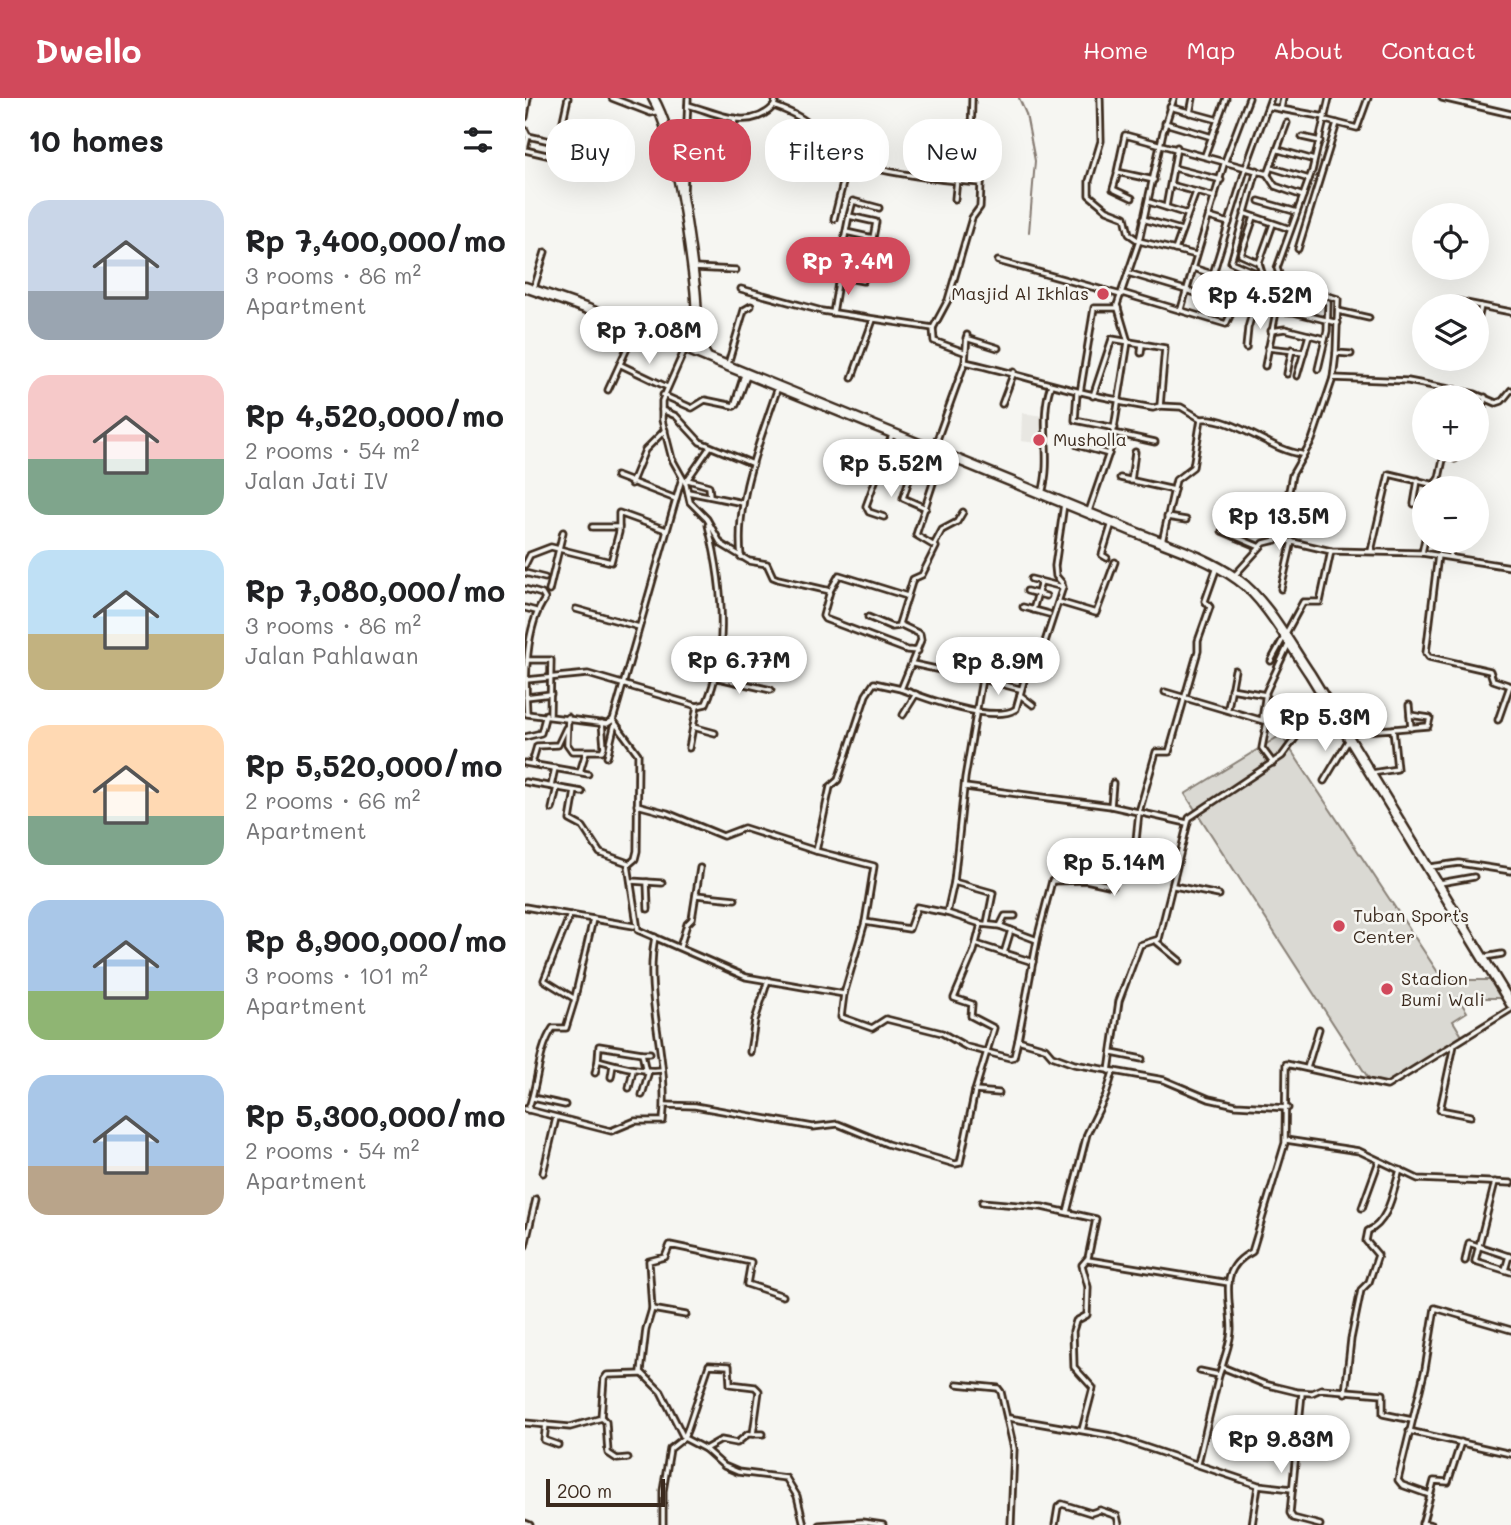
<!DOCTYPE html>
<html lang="en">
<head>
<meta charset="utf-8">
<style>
	:root { --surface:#fff; --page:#f6f6f6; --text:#202124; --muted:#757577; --accent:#d1495b }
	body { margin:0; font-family:Mali,sans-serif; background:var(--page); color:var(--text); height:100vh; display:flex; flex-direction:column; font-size:26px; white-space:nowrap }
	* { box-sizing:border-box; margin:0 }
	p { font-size:23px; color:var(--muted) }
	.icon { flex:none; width:38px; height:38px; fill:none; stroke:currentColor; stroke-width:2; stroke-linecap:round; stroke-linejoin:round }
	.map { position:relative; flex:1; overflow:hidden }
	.sheet { display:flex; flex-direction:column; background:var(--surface); width:525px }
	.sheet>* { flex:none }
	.guide { position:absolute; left:21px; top:21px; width:665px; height:63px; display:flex; gap:14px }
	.tools { position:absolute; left:887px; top:105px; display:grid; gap:14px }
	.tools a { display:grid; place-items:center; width:77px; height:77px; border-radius:50%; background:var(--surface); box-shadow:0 7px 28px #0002; font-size:35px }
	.scale { position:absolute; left:21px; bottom:18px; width:119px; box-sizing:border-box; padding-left:7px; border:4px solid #3b2a1e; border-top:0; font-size:19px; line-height:24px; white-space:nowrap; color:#3b2a1e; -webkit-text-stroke:5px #f6f6f2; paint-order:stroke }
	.price { position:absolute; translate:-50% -60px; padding:0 16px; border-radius:24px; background:#fff; color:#222; font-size:23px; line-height:46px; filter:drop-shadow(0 2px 4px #0008) }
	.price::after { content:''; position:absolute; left:50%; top:42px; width:21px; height:16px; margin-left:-10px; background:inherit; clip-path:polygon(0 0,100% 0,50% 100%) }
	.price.current { background:var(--accent); color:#fff }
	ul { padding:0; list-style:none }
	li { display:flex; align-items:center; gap:21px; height:175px; padding:0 28px }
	li span { display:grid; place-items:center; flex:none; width:196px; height:140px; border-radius:21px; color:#555 }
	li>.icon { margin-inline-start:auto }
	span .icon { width:84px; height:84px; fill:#fffc; stroke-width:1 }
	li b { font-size:30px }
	h2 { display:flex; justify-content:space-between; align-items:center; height:84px; padding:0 28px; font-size:30px }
	.pill { padding:0 24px; border-radius:28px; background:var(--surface); box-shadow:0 7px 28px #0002; font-size:24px; line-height:63px }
	.pill.current { background:var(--accent); color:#fff }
	header { display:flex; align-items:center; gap:42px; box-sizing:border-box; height:98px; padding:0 35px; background:var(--accent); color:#fff }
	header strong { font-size:33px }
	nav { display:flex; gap:38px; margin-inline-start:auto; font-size:24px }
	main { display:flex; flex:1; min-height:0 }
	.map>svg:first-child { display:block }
</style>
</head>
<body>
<header>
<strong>Dwello</strong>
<nav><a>Home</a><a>Map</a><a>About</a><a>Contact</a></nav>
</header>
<main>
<section class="sheet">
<h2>10 homes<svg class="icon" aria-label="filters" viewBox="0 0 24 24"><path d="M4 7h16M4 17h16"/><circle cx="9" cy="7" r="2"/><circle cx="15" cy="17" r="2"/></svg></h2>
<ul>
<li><span style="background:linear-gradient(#c9d6e8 65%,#9aa5b1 0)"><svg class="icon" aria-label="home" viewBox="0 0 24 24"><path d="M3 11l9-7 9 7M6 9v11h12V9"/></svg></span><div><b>Rp 7,400,000/mo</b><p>3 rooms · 86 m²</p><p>Apartment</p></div></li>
<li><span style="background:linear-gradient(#f6c9c9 60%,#7fa58c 0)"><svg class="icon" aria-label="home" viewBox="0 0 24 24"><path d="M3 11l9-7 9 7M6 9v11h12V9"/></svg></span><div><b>Rp 4,520,000/mo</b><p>2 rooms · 54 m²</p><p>Jalan Jati IV</p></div></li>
<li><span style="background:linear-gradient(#bfe0f5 60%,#c2b280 0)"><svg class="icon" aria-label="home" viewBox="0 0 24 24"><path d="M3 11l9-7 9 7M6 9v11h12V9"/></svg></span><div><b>Rp 7,080,000/mo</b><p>3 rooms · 86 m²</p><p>Jalan Pahlawan</p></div></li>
<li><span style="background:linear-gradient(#ffd9b3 65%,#7fa58c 0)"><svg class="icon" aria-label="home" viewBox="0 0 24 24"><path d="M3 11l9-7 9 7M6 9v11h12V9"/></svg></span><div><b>Rp 5,520,000/mo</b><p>2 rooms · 66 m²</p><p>Apartment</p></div></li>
<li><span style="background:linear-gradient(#a9c7e8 65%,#8fb573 0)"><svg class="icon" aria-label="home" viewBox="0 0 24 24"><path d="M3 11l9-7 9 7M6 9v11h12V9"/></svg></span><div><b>Rp 8,900,000/mo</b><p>3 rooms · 101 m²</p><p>Apartment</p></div></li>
<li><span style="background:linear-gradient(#a9c7e8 65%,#b9a48a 0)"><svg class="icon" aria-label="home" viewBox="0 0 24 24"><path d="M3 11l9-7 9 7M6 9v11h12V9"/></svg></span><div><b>Rp 5,300,000/mo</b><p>2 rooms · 54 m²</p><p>Apartment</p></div></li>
</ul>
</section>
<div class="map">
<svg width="986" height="1427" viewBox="0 0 986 1427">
	<rect width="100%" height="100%" fill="#f6f6f2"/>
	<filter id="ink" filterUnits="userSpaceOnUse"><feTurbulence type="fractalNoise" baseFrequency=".0143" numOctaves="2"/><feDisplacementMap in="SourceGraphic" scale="14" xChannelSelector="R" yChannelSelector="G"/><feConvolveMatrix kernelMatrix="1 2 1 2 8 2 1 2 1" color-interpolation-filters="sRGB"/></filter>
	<g filter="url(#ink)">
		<path fill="#e8e7e2" d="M497 315 518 318 520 346 496 343Z"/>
		<path fill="#dad9d3" stroke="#8a8278" stroke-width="2" d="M756 637 918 882H969L979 900H933L942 914 928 923 937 938 865 986 851 985 842 978 660 696Z"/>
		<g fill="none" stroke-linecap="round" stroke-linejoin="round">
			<path stroke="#857a71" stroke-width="2" d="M494 0 501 16 510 63 504 134"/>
			<defs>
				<g id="street">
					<path d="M87 0 126 15 134 13"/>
					<path d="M447 0 446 40 452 46 456 85"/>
					<path d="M575 0 576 43 564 83V97L582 112 600 119 604 136 614 143 671 157"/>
					<path d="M917 0 986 16"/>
					<path d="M163 7C193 15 224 34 249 8 263 13 281 20 290 32 296 39 296 49 305 54 333 73 421 83 456 85L455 109 447 120 423 202 408 230 297 213 216 191"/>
					<path d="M249 8 251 0"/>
					<path d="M645 9 693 22"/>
					<path d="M745 9 800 19"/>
					<path d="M756 11 758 0"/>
					<path d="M665 15 668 0"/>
					<path d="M0 19 3 0"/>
					<path d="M800 22 832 30 843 0"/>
					<path d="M640 25 687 39"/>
					<path d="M0 32 3 38 0 51"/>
					<path d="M3 38 34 45"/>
					<path d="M777 39 795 43"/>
					<path d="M0 52 30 59 43 0"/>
					<path d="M205 52 210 20"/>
					<path d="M754 52 789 62"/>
					<path d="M680 57 701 0"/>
					<path d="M649 70 696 82"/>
					<path d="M748 70 784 81"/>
					<path d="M732 72 706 164 738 178 813 201 811 255 826 256"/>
					<path d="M593 74 588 91 607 100"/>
					<path d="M742 76 750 88 778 98"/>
					<path d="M629 82 592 74 600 37 743 76 762 25"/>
					<path d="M646 87 690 99"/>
					<path d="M159 96 163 0"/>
					<path d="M430 101 432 81"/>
					<path d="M734 103 772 114"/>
					<path d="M624 104 662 116"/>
					<path d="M641 109 652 49"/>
					<path d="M719 115 765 131"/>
					<path d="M684 119 704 125"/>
					<path d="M729 119 716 157 734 165"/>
					<path d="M309 121 324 61"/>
					<path d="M618 121 656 132"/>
					<path d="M321 134 348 140 351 124 324 118 328 103 354 110"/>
					<path d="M318 147 346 154 338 183 313 178C316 157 320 138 324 118"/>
					<path d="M773 151 812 25"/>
					<path d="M650 152 671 94"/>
					<path d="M315 163 343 169"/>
					<path d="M473 163 596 197"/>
					<path d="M169 170 211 172"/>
					<path d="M668 170 735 191"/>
					<path d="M603 175 728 212 768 214 813 225"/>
					<path d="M688 176 721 69 746 0"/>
					<path d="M9 190 20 154"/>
					<path d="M756 192 803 204 802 233 793 271"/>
					<path d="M597 195 701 226 710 207"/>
					<path d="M696 201 703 181"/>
					<path d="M931 203 986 214"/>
					<path d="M656 211 700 63 724 0"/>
					<path d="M813 213 844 220"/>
					<path d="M308 215 314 179"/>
					<path d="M952 227 956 208"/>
					<path d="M408 230 409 243 439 254"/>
					<path d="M746 233 760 231 800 241"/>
					<path d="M441 240 473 250"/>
					<path d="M721 250 723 230 738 178 734 165 748 126"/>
					<path d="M743 250 779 254"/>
					<path d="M160 251 137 303V322L147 361 161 386 165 404 182 421 196 446 224 463 242 466 248 479 253 481 305 493 314 477 382 498"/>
					<path d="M616 255 617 246"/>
					<path d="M440 264C492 275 541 293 594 302"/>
					<path d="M203 266 219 212 226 208"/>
					<path d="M96 267 142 289"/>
					<path d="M740 268 757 185 752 170 787 73 804 0"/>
					<path d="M762 276 767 251"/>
					<path d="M772 278 784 237"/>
					<path d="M327 280 348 222"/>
					<path d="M808 280 811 255"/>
					<path d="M83 292 110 233"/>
					<path d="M552 295 550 322 590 330"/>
					<path d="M555 295 569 210H593"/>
					<path d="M138 297 167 310 180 302 209 308"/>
					<path d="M568 298 587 241 640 250 635 308 628 310 594 304"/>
					<path d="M928 299 930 291"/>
					<path d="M477 306 489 274"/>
					<path d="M211 307 222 278"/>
					<path d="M209 308 219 277"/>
					<path d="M635 308 656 309 676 321"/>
					<path d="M137 312 151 318 175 344 228 366"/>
					<path d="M589 335 630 344"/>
					<path d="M952 343 960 299"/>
					<path d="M552 347 584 356"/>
					<path d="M409 350 440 264 442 237"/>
					<path d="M369 359 407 374 410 379 391 437 411 449 397 477 388 481 374 526 395 536 396 542 376 591C400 600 468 626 491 611L504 565 516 556 537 492V485L531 478 530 468 539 406"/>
					<path d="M930 361 933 352"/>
					<path d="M389 367 378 400 401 410"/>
					<path d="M91 378 151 401"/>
					<path d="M595 380 649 392"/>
					<path d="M163 382 184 388 185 398"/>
					<path d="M606 383 610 354"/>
					<path d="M160 385 185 349"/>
					<path d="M106 386 120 352 140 332"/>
					<path d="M908 388 914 380 920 352"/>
					<path d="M163 394 218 405"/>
					<path d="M517 395C528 359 513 322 526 287"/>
					<path d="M889 406 893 382"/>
					<path d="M564 413 586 349 603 244 592 207 614 143 638 34 649 0"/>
					<path d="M359 419 344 414 341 408 367 337"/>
					<path d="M642 419 661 422"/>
					<path d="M67 429H94"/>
					<path d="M697 433 735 449"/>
					<path d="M709 438 718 413"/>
					<path d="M755 441 767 377 787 342 808 280 883 283 950 296 971 305 977 303 986 292"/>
					<path d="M637 444 651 382 668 369 676 321C708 318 745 352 776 356"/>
					<path d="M409 447 417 432 432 424 438 414"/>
					<path d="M846 453 864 376 906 386 908 390"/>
					<path d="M897 455 900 441"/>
					<path d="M913 457 901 555 904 559 965 573 968 582 986 588"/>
					<path d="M925 458 927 443"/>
					<path d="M216 459C210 400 235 344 253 289"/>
					<path d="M582 460 577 457 587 425"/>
					<path d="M0 467 5 457 26 449 86 464 94 434V415L141 432"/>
					<path d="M0 475 20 480"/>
					<path d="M710 477 739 445 755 441 806 453 897 455 986 469"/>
					<path d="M506 481 538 489"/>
					<path d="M0 491 17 496 20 501C0 528 0 583 2 616L82 626 88 622"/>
					<path d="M756 491 767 443"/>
					<path d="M24 493 38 434"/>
					<path d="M305 493 298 518 300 521 382 552 393 553"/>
					<path d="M502 493 521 498"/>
					<path d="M534 504 571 515 590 464"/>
					<path d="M498 509 524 516"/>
					<path d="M0 510 11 513"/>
					<path d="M51 511 114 529"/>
					<path d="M508 512 516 484"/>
					<path d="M343 519 367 529 375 528"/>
					<path d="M2 562H26L25 616"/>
					<path d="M746 563 778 504H795L806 453"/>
					<path d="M189 579 246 592"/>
					<path d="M457 581 495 591"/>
					<path d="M1 582 63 576 172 608 181 606C205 551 197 483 183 427"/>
					<path d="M706 591 741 597"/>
					<path d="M640 594 742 624 737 650 748 665"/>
					<path d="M495 597 508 607"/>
					<path d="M1 599 26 596"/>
					<path d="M884 607 886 630"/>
					<path d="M703 610 710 572"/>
					<path d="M762 611 772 616 788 613"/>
					<path d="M378 617 391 596"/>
					<path d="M43 619 42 646 47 653H77L79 649 77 625"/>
					<path d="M88 622 113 656 112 753 110 761 103 767 113 832 221 879 319 896"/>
					<path d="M88 622 157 380"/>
					<path d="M737 622 741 594 764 545"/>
					<path d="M973 622 985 588"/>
					<path d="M742 624 757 629"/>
					<path d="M168 629 190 635"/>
					<path d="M868 631 903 628 905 620 885 617"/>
					<path d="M822 637 836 633 868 631 872 671 847 675"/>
					<path d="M0 639 16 635 21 616"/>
					<path d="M164 650 172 608"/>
					<path d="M82 659 90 625"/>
					<path d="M0 665 63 676"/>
					<path d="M7 665 12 648 33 647 41 630"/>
					<path d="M55 674 61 654"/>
					<path d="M799 683 823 643"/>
					<path d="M0 684 57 694"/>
					<path d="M26 688 30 670"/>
					<path d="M440 689 586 708 662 725"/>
					<path d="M50 693 45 722 58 729 75 755 103 765"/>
					<path d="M112 707 142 715 198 738 219 730 291 753 305 689 313 682 341 597 349 585 376 591"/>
					<path d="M586 708 588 685"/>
					<path d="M27 711 32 689"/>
					<path d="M291 753 349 768 340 824"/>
					<path d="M905 769 934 765 986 773"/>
					<path d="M106 783 122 784 123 811"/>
					<path d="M122 784 137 785"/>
					<path d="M429 784 468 795 462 825"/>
					<path d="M915 785 949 779"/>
					<path d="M649 788 694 797"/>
					<path d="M171 797 210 801"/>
					<path d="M0 809 45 817"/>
					<path d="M422 815 392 809 384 831 340 824 319 896 316 919 347 930 361 921 417 935 442 949 485 960 489 959 493 942 520 950 527 958 549 966 639 982 684 1001 711 1007 763 1010"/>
					<path d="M456 826 475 828 512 842 493 942"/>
					<path d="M475 828 480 818H490"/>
					<path d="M512 841 527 783 561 782 588 788 593 771H608L614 714 631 654H644L673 553V543L685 509 680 503 692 469"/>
					<path d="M632 844 655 863"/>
					<path d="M451 846 508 864"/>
					<path d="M155 849 162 826 167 821 175 770"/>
					<path d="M479 855 486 832"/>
					<path d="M960 859 977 856"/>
					<path d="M50 899 68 821"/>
					<path d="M929 947 915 1012 946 1018"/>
					<path d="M225 954 230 922 243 882"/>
					<path d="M117 955H125"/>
					<path d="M587 955 617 961"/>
					<path d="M782 970 794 931"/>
					<path d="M584 973 594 903 615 847 634 841 664 720 757 658 799 601"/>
					<path d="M121 974 117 955 74 948 73 962C95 968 115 974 137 972"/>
					<path d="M70 975 73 963"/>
					<path d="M86 979 88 967"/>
					<path d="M104 990 108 972"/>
					<path d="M450 993 474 995"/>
					<path d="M117 997 124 973"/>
					<path d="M8 1000 40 1007"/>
					<path d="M140 1007 170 1008 288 1029 313 1026 362 1046 430 1066 435 1065 450 993 469 930 446 918 447 906 429 900 449 853 456 826 422 815 429 784 440 680 457 581 388 566"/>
					<path d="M0 1011 86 1033 110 1023H138C145 961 118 901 130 839"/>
					<path d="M3 1012C14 984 12 954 28 930H41L50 901 19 882 45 817 109 828"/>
					<path d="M761 1042 834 1053 893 1081 986 1085"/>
					<path d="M18 1075 31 1020"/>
					<path d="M970 1084 950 1163 986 1174"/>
					<path d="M457 1104 517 1109 571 1121 563 1160 557 1167 563 1189 562 1217 551 1223 548 1233 549 1269 568 1290 557 1332"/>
					<path d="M837 1110 854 1063"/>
					<path d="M542 1114 562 1036 581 997 588 974"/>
					<path d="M0 1148 11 1101"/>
					<path d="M563 1162 704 1185"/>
					<path d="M940 1163 944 1145 986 1159"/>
					<path d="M980 1172 984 1158"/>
					<path d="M258 1198 222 1186 226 1164 145 1147 140 1159 124 1163 127 1211 121 1231 116 1274 136 1294 159 1340 180 1351 199 1368 213 1374 261 1380 272 1398 279 1427"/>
					<path d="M127 1211 161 1217"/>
					<path d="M697 1269C700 1257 706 1243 706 1231 706 1200 692 1171 727 1154L760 1045 761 966 862 988 986 911"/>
					<path d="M675 1273 694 1277 697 1269 739 1286 772 1294 787 1295 796 1291 858 1296V1316L887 1322"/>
					<path d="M432 1286 473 1290 476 1294 489 1351 486 1427"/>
					<path d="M777 1295 765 1415 768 1420 795 1427"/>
					<path d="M820 1295 826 1241 836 1192 844 1184 853 1157 841 1143 843 1133C864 1124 868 1093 875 1072"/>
					<path d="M76 1320 79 1281 82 1277 117 1276"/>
					<path d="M484 1320 587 1338 733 1387 767 1391"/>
					<path d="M0 1325 45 1329 77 1320 81 1324 83 1355 92 1361 103 1360"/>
					<path d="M21 1326 19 1342 33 1347"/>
					<path d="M884 1333 986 1356"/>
					<path d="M180 1351 196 1342 212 1345 223 1336H238"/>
					<path d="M673 1365 694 1277"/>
					<path d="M905 1397 877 1387 873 1382 900 1271 910 1210 986 1232"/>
					<path d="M0 1425 5 1427"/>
					<path d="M897 1425 907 1427"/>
					<path d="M138 1427V1393L145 1351 159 1340 163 1330 184 1267 204 1268 205 1286 230 1289 234 1293 228 1336"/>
					<path d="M294 1427 337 1424 358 1427"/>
					<path d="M530 1427 533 1409 537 1406 566 1415 575 1412 592 1418 594 1427"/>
					<path d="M727 1427 733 1388"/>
					<path d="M897 1427 909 1383 923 1384 936 1344"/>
				</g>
				<g id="highway">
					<path d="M128 0C152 41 164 141 170 190 173 213 169 240 182 259"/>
					<path d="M0 189 63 211 593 427C631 444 678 456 712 481 741 501 765 547 785 576L986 906"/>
					<path d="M150 247 164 244 171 228"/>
				</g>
			</defs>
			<use href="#street" stroke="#3b2a1e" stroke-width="9"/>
			<use href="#highway" stroke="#3b2a1e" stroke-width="13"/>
			<use href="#street" stroke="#f6f6f2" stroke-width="3.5"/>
			<use href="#highway" stroke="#f6f6f2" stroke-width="8"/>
		</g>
	</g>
	<g fill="#d1495b" stroke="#f6f6f2" stroke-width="2.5">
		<circle cx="578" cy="196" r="7"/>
		<circle cx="514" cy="342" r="7"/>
		<circle cx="814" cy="828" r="7"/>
		<circle cx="862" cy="891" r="7"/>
	</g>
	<g text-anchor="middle" stroke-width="5" stroke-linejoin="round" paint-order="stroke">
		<g font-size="18" fill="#3b2a1e" stroke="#f6f6f2" text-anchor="start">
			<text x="564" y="202" text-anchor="end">Masjid Al Ikhlas</text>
			<text x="528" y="348">Musholla</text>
			<text x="828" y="824">Tuban Sports<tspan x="828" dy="21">Center</tspan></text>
			<text x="876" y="887">Stadion<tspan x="876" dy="21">Bumi Wali</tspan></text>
		</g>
	</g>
</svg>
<div class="tools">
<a><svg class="icon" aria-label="locate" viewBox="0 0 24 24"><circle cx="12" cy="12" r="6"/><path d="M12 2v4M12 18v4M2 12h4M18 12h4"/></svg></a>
<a><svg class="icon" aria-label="layers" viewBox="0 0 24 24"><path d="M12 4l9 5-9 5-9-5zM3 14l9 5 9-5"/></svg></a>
<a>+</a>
<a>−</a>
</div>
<div class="scale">200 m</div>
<b class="price current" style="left:323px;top:199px">Rp 7.4M</b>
<b class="price" style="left:735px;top:233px">Rp 4.52M</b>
<b class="price" style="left:124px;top:268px">Rp 7.08M</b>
<b class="price" style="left:366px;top:401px">Rp 5.52M</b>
<b class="price" style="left:754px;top:454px">Rp 13.5M</b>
<b class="price" style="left:214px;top:598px">Rp 6.77M</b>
<b class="price" style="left:473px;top:599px">Rp 8.9M</b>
<b class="price" style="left:800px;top:655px">Rp 5.3M</b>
<b class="price" style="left:589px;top:800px">Rp 5.14M</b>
<b class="price" style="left:756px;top:1377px">Rp 9.83M</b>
<div class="guide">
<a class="pill">Buy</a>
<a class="pill current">Rent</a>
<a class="pill">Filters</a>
<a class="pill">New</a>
</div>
</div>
</main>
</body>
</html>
